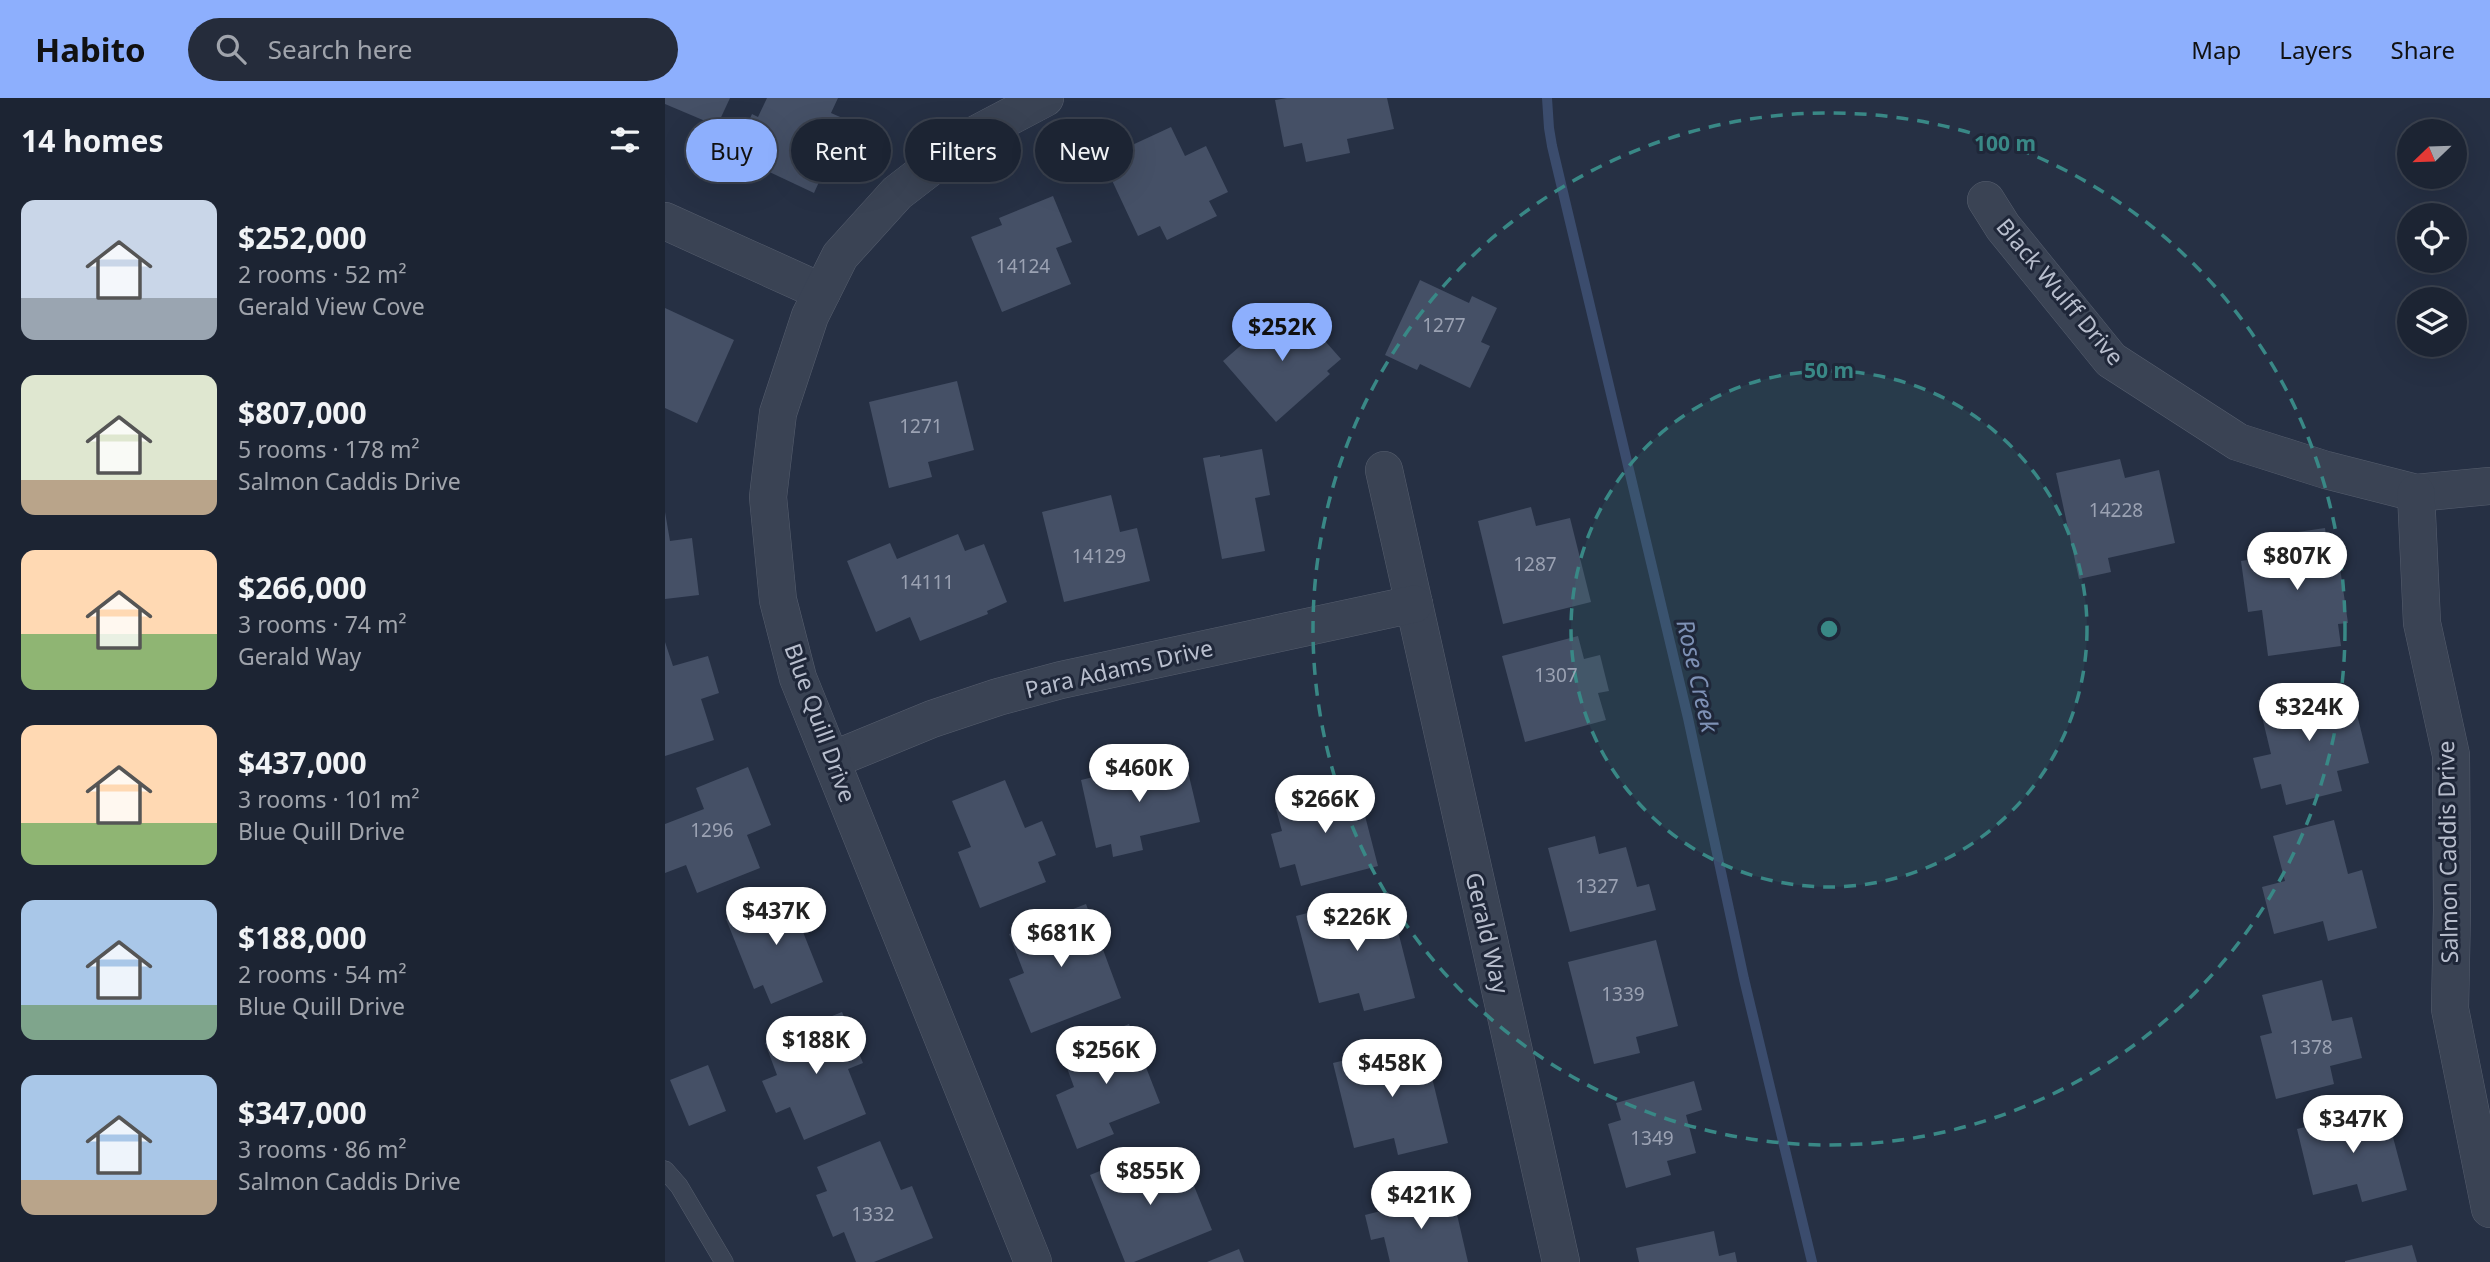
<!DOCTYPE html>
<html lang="en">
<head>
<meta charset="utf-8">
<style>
	:root { --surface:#1c2433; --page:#252c3b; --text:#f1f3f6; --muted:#a0a4ac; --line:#3a414e; --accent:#8daffd }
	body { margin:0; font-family:"Noto Sans",sans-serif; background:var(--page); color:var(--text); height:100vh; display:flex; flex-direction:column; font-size:26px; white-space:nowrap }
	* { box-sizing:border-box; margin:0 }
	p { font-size:23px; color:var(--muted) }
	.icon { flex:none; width:38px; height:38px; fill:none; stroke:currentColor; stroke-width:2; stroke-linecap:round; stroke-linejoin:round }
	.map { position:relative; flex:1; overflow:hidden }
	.panel { display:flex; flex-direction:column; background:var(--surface); width:665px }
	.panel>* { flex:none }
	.banner { position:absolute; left:21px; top:21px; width:665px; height:63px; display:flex; gap:14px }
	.needle { width:46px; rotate:247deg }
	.fabs { position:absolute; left:1732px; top:21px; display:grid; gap:14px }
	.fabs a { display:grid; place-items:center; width:70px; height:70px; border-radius:50%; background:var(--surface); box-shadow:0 7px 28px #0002,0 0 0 2px var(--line); font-size:35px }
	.price { position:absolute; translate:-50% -60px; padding:0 16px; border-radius:24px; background:#fff; color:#222; font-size:23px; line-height:46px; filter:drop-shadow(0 2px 4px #0008) }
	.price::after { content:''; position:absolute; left:50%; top:42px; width:21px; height:16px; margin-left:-10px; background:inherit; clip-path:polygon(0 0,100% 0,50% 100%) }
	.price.selected { background:var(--accent); color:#111 }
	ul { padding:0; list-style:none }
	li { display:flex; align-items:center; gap:21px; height:175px; padding:0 21px }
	li span { display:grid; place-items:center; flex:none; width:196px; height:140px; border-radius:14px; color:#555 }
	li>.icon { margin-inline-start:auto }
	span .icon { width:84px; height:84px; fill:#fffc; stroke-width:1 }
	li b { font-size:30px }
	h2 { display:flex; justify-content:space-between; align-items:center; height:84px; padding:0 21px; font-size:30px }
	.tag { padding:0 24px; border-radius:32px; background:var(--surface); box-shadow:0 7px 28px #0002,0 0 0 2px var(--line); font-size:24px; line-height:63px }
	.tag.selected { background:var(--accent); color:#111 }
	header { display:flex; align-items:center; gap:42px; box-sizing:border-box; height:98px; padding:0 35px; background:var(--accent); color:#111 }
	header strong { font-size:33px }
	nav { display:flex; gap:38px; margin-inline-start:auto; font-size:24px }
	.search { width:490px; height:63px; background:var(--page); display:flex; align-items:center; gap:18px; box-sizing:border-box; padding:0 24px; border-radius:38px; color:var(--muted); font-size:26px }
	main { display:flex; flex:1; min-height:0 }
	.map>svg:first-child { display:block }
</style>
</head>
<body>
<header>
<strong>Habito</strong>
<div class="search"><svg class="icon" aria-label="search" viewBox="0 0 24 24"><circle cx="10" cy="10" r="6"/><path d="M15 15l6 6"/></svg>Search here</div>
<nav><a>Map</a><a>Layers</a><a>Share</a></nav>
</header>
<main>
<section class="panel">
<h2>14 homes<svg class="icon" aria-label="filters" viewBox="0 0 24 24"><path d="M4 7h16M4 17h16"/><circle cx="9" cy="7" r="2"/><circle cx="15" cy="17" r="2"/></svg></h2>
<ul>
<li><span style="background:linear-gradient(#c9d6e8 70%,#9aa5b1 0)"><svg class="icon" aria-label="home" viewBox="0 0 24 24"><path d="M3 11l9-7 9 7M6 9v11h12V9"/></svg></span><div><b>$252,000</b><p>2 rooms · 52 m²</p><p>Gerald View Cove</p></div></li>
<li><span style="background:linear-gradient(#dfe7d0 75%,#b9a48a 0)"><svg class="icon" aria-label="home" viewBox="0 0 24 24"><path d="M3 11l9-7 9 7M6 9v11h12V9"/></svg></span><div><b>$807,000</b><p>5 rooms · 178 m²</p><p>Salmon Caddis Drive</p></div></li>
<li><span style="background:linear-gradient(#ffd9b3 60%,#8fb573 0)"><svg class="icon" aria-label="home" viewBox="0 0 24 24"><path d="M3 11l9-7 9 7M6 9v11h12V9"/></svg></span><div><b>$266,000</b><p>3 rooms · 74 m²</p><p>Gerald Way</p></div></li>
<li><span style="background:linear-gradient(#ffd9b3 70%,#8fb573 0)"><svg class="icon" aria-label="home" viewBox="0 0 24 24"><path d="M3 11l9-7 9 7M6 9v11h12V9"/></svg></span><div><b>$437,000</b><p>3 rooms · 101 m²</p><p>Blue Quill Drive</p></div></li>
<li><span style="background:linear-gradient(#a9c7e8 75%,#7fa58c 0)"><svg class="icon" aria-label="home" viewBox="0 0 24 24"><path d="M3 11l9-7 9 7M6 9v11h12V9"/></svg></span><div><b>$188,000</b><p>2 rooms · 54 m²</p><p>Blue Quill Drive</p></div></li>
<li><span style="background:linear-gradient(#a9c7e8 75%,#b9a48a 0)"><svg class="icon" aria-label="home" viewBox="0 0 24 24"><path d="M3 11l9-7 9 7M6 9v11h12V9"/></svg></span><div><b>$347,000</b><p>3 rooms · 86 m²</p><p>Salmon Caddis Drive</p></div></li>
</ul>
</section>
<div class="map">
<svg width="1825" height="1164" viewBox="0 0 1825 1164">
	<rect width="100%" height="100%" fill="#263044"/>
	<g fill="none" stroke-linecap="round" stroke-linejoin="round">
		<path stroke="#3b4c6d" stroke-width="10" d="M882 0 884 30 887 48 1023 620 1079 881 1147 1164"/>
	</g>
	<g fill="#455066">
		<path d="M0 0H65L52 28 0 6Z"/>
		<path d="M102 0H173L166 15 182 22 149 95 68 57 87 16 93 19Z"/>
		<path d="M622 0H722L729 31 682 41 685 55 641 64 637 45 619 49 610 2Z"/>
		<path d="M506 29 520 58 541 48 563 94 544 103 552 118 502 142 495 128 473 138 437 61Z"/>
		<path d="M388 98 407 144 391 150 406 186 337 214 306 139 337 127 334 120Z"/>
		<path d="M755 182 804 205 807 198 832 210 816 244 825 248 805 290 755 266 752 272 720 257Z"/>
		<path d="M613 206 637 233 645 226 676 261 662 273 665 276 611 324 558 263 597 229 592 225Z"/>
		<path d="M0 210 69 242 32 325 0 310Z"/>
		<path d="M292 283 309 352 263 364 267 379 224 390 204 304Z"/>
		<path d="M597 351 605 397 590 400 600 453 557 461 538 360 555 357V359Z"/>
		<path d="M1455 361 1460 380 1494 372 1510 445 1443 460 1446 474 1414 481 1391 375Z"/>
		<path d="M446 397 455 434 472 430 485 483 399 504 377 414Z"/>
		<path d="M866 409 871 428 905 420 926 504 838 526 813 423Z"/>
		<path d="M0 414 5 443 27 440 34 497 0 501Z"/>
		<path d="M1660 430 1663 451 1672 449 1683 525 1673 526 1676 548 1603 558 1597 512 1583 514 1576 463 1601 459 1598 439Z"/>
		<path d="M293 436 300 453 319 446 342 504 322 513 323 516 255 543 245 519 211 534 182 463 225 445 232 461Z"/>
		<path d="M913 538 919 561 935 557 944 593 933 595 941 622 860 644 837 558Z"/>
		<path d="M0 544 8 568 43 558 54 595 36 601 49 642 0 658Z"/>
		<path d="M1662 585 1666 602 1687 596 1704 665 1672 673 1677 693 1621 707 1616 686 1596 691 1588 660 1606 656 1593 602Z"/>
		<path d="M519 657 535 724 475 738 478 752 448 759 446 746 431 750 416 682Z"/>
		<path d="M83 669 106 727 82 737 95 770 32 795 21 767 0 775V726L39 711 31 690Z"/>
		<path d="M340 682 360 730 377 723 391 757 373 764 381 784 315 810 293 754 306 749 287 703Z"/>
		<path d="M691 683 713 768 636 788 630 766 615 770 606 736 617 733 611 711 648 701 647 694Z"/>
		<path d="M1669 722 1683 776 1697 772 1712 830 1663 843 1658 823 1609 836 1597 789 1620 783 1608 738Z"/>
		<path d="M930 738 934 756 961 749 972 789 984 786 991 812 905 834 883 750Z"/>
		<path d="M132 792 145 825 136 829 158 884 106 906 98 887 89 891 61 821Z"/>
		<path d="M723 794 750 900 699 913 694 895 654 905 631 818Z"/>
		<path d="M421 806 456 900 366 935 344 881 359 875 344 836Z"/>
		<path d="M991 842 1013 928 971 939 975 955 929 966 903 864Z"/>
		<path d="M1657 882 1667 923 1687 919 1697 960 1665 968 1669 986 1611 1001 1595 938 1607 935 1597 897Z"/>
		<path d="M177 914 198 965 183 971 201 1016 139 1042 125 1009 111 1015 97 983 112 977 100 945Z"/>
		<path d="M464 926 495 1005 444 1025 449 1036 412 1051 391 997 409 989 402 970 415 965 408 948Z"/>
		<path d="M758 943 783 1045 733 1057 729 1040 689 1050 668 965Z"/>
		<path d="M43 967 61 1013 24 1028 5 982Z"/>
		<path d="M1029 983 1037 1012 1021 1017 1031 1055 1002 1063 1006 1077 961 1090 943 1026 956 1022 951 1005Z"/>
		<path d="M1720 1009 1742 1092 1697 1104 1692 1086 1648 1097 1632 1031Z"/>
		<path d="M215 1043 236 1092 247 1088 268 1140 209 1164H191L179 1134 168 1139 151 1097 162 1093 152 1069Z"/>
		<path d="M472 1058 479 1077 518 1061 547 1132 469 1164H460L425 1077Z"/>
		<path d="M787 1095 803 1164H725L719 1139 706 1142 700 1117Z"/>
		<path d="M1049 1133 1054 1158 1070 1154 1072 1164H974L971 1150Z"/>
		<path d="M1747 1147 1752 1164H1680V1163Z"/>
		<path d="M574 1151 579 1164H542Z"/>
	</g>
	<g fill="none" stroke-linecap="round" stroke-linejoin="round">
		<defs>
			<path id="lane" d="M0 1072 14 1088 59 1164"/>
			<g id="street">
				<path d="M1321 102 1338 129 1446 262 1573 344 1661 372 1751 395 1825 388"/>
				<path d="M0 123 157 194"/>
				<path d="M719 372 896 1164"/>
				<path d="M1751 395 1757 525 1786 657 1787 812 1785 911 1825 1111"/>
				<path d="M167 662 267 621 333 599 396 582 749 506"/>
				<path d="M368 1164 133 580 113 502 103 399 113 315 145 218 175 158 232 95 302 41 380 0"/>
			</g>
		</defs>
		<use href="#lane" stroke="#565e6e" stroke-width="19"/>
		<use href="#street" stroke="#565e6e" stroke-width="38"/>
		<use href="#lane" stroke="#3a4354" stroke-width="18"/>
		<use href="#street" stroke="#3a4354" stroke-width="37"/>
	</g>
	<circle cx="1164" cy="531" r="258" fill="#398886" fill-opacity=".12"/>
	<g fill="none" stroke="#398886" stroke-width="3.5" stroke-dasharray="12 9">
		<circle cx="1164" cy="531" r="258"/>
		<circle cx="1164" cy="531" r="516"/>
	</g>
	<g text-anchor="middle" stroke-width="6" stroke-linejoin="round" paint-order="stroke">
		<g font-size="19" fill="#9ba2b3">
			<text x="358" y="175">14124</text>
			<text x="779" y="234">1277</text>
			<text x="256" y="335">1271</text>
			<text x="1451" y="419">14228</text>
			<text x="434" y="465">14129</text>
			<text x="870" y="473">1287</text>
			<text x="262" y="491">14111</text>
			<text x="891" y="584">1307</text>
			<text x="47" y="739">1296</text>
			<text x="932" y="795">1327</text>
			<text x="958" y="903">1339</text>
			<text x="1646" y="956">1378</text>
			<text x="987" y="1047">1349</text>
			<text x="208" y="1123">1332</text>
		</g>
		<g font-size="23" fill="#b8becd" stroke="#1f2739">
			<text transform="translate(1395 194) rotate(50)" y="8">Black Wulff Drive</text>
			<text transform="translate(454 571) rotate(-13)" y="8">Para Adams Drive</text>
			<text transform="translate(155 625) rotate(70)" y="8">Blue Quill Drive</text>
			<text transform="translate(1783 754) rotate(-91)" y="8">Salmon Caddis Drive</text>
			<text transform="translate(822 835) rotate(77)" y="8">Gerald Way</text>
		</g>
		<g font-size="24" font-style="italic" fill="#7e91b5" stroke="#1f2739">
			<text transform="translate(1032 578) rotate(77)" y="8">Rose Creek</text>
		</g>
	</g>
	<circle cx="1164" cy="531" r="10" fill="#398886" stroke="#1f2739" stroke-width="3.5"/>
	<g font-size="21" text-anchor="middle" font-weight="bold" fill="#398886" stroke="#1f2739" stroke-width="6" stroke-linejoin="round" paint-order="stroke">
		<text x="1340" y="53">100 m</text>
		<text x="1164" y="280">50 m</text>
	</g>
</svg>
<div class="fabs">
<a><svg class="needle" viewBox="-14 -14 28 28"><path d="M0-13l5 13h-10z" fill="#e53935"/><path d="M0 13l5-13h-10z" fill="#a0a4ac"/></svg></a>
<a><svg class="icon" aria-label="locate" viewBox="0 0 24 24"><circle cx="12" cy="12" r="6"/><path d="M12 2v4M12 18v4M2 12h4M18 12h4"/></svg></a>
<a><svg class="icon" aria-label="layers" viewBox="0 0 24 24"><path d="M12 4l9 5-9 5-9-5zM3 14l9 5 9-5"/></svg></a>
</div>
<b class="price selected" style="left:617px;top:265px">$252K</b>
<b class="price" style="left:1632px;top:494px">$807K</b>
<b class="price" style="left:1644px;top:645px">$324K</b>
<b class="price" style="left:474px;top:706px">$460K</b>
<b class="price" style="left:660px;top:737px">$266K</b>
<b class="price" style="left:111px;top:849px">$437K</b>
<b class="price" style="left:692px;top:855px">$226K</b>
<b class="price" style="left:396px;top:871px">$681K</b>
<b class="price" style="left:151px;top:978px">$188K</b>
<b class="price" style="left:441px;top:988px">$256K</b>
<b class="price" style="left:727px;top:1001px">$458K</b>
<b class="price" style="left:1688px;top:1057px">$347K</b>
<b class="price" style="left:485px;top:1109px">$855K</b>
<b class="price" style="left:756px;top:1133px">$421K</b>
<div class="banner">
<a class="tag selected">Buy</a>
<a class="tag">Rent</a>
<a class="tag">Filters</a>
<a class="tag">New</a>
</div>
</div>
</main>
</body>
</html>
